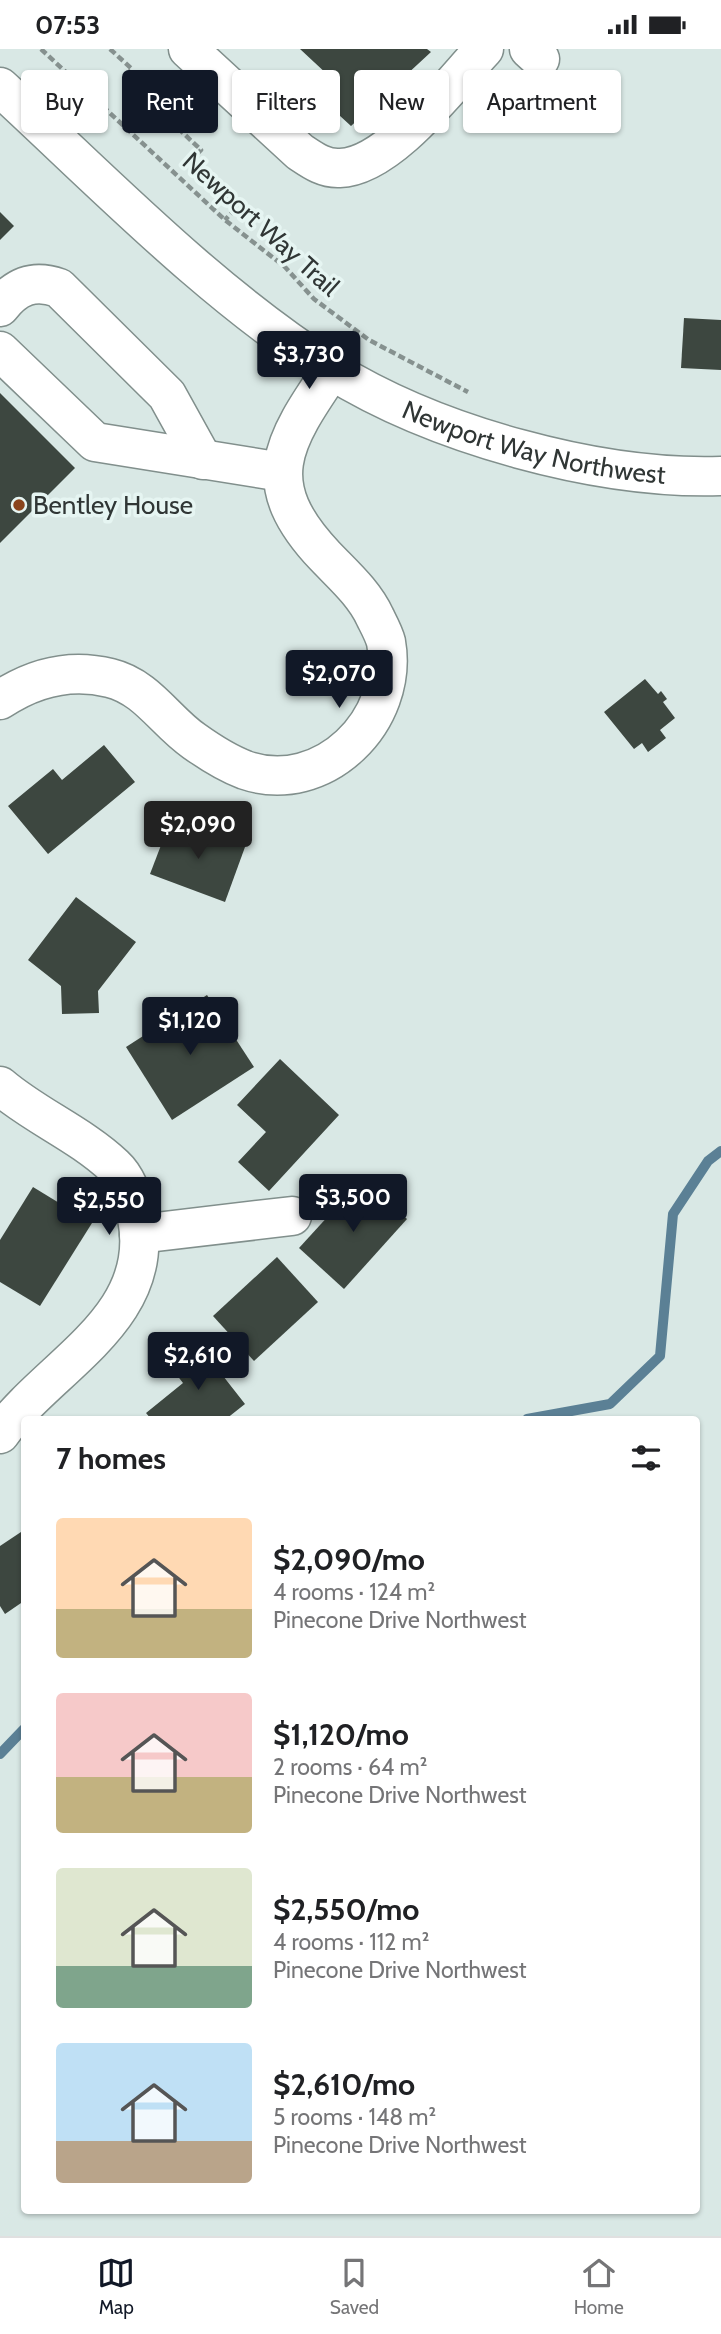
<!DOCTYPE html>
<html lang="en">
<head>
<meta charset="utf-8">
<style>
	:root { --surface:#fff; --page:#f2f2f2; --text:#202124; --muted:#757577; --line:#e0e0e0; --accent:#111827 }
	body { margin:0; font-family:Cabin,sans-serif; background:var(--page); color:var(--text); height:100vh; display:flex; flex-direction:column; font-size:26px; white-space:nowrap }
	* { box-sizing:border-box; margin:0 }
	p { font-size:23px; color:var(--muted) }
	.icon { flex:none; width:38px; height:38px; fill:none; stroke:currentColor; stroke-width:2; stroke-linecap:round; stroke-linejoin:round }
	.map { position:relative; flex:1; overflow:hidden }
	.sheet { position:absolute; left:21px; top:1367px; width:679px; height:798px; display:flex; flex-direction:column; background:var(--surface); border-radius:7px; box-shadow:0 2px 5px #0004 }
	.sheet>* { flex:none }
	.banner { position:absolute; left:21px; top:21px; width:679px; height:63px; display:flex; gap:14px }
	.price { position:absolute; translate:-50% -60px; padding:0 16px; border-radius:7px; background:var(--accent); color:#fff; font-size:23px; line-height:46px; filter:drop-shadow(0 2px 4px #0008) }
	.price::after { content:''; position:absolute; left:50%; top:42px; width:21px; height:16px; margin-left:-10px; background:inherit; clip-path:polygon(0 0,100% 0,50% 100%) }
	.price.current { background:#222; color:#fff }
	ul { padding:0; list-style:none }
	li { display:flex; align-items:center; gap:21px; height:175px; padding:0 35px }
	li span { display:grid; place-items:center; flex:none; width:196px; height:140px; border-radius:7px; color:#555 }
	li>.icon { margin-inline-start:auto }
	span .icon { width:84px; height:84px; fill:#fffc; stroke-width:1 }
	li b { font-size:30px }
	h2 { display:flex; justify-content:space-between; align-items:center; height:84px; padding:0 35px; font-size:30px }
	.chip { padding:0 24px; border-radius:7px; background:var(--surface); box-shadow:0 2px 5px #0004; font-size:24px; line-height:63px }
	.chip.current { background:var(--accent); color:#fff }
	.status { display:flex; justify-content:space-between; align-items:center; height:49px; padding:0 35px; background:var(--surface); direction:ltr }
	.status svg { height:19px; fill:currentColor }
	.tabs { display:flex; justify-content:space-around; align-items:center; height:98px; border-top:2px solid var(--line); background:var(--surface); font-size:19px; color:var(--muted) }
	.tabs a { display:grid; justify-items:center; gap:4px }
	.tabs .current { color:var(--accent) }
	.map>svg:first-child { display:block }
</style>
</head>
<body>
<div class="status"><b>07:53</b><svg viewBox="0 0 49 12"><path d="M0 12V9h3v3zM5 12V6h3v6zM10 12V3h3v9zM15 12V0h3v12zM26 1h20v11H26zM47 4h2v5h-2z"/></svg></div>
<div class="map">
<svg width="721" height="2187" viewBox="0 0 721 2187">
	<rect width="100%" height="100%" fill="#d9e8e5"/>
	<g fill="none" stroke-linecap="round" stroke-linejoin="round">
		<g stroke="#5b8095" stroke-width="10">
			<path d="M527 1370 610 1355 660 1307 673 1165 708 1112 721 1102"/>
			<path d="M0 1705 24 1680"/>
		</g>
	</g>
	<g fill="#3d4740">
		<path d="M300 0H427L431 3 351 77 315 44 329 27Z"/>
		<path d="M0 163 14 177 0 191Z"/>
		<path d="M684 269 721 271V321L681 319Z"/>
		<path d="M0 344 75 419 0 494Z"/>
		<path d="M645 630 658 645 661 642 667 650 663 653 675 669 660 681 666 689 648 703 642 694 634 700 604 663Z"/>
		<path d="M104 696 135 733 48 805 8 757 53 720 62 731Z"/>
		<path d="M171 770 245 798 225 853 150 825Z"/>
		<path d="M76 848 136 893 98 942 99 964 62 965 61 937 28 911Z"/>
		<path d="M207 946 254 1018 172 1071 126 998Z"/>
		<path d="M280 1010 339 1066 269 1142 238 1113 266 1083 237 1056Z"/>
		<path d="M363 1129 407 1170 344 1240 299 1199Z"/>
		<path d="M33 1138 92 1174 40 1257 0 1233V1191Z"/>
		<path d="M277 1208 318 1253 254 1312 213 1267Z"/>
		<path d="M198 1295 245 1355 226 1370H151L146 1364 183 1334 170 1317Z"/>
		<path d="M24 1481V1552L5 1565 0 1557V1497Z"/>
	</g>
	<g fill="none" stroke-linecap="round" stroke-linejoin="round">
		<defs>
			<g id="minor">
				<path d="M188 0 300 103C312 111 324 120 340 119 389 118 451 35 484 0"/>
				<path d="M529 0 540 10"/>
				<path id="s1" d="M0 38C104 134 211 245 331 321 436 386 598 431 721 427"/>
				<path d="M0 258C16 237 34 230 59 239L167 346 203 411"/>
				<path d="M0 302 95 393 282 423"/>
				<path d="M0 651C33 629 70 619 110 629 147 638 165 672 194 692 208 702 229 715 245 721 323 748 400 671 386 593 384 585 379 576 375 568 364 544 343 526 325 507 256 434 282 394 332 321"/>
				<path d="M0 1037C35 1067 80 1085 114 1117 128 1130 134 1150 137 1169 157 1270 48 1317 0 1385"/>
				<path d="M139 1185 292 1167"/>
			</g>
		</defs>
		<use href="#minor" stroke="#818f8c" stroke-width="41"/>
		<g stroke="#86918f" stroke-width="4.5" stroke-dasharray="7 3.5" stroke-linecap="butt">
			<path d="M41 0 225 171 285 218 314 250 369 291 468 343"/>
			<path d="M110 0 132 20 124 28 201 101 193 109 217 132 213 137 236 159 225 171"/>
		</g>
		<use href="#minor" stroke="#fff" stroke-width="38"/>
	</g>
	<circle fill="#8a441c" stroke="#e6f5f2" stroke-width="2.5" cx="19" cy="456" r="7"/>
	<g text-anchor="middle" stroke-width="7" stroke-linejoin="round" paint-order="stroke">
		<g font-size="26" fill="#303635" stroke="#e6f5f2">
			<text transform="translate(261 175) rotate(42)" y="9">Newport Way Trail</text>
			<text dy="9" stroke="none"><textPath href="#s1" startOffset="654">Newport Way Northwest</textPath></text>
		</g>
		<g font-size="26" fill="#303635" stroke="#e6f5f2" text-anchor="start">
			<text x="33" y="465">Bentley House</text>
		</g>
	</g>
</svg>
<b class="price" style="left:309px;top:342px">$3,730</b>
<b class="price" style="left:339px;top:661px">$2,070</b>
<b class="price current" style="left:198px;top:812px">$2,090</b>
<b class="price" style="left:190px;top:1008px">$1,120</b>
<b class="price" style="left:353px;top:1185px">$3,500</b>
<b class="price" style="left:109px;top:1188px">$2,550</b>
<b class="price" style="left:198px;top:1343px">$2,610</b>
<div class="banner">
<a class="chip">Buy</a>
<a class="chip current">Rent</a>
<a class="chip">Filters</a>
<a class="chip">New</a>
<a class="chip">Apartment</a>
</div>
<section class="sheet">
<h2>7 homes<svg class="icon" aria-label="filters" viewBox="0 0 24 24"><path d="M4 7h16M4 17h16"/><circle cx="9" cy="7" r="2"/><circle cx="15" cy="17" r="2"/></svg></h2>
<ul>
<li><span style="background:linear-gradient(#ffd9b3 65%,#c2b280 0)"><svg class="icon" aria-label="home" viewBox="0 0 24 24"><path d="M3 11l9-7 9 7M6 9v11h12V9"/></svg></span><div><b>$2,090/mo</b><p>4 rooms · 124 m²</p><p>Pinecone Drive Northwest</p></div></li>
<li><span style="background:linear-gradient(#f6c9c9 60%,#c2b280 0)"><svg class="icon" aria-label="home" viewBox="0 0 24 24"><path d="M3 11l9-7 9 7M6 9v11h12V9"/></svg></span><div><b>$1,120/mo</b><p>2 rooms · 64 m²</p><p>Pinecone Drive Northwest</p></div></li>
<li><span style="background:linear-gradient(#dfe7d0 70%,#7fa58c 0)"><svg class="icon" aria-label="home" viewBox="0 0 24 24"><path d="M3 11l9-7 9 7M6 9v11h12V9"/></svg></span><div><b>$2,550/mo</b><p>4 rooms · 112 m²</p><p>Pinecone Drive Northwest</p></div></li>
<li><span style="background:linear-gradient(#bfe0f5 70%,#b9a48a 0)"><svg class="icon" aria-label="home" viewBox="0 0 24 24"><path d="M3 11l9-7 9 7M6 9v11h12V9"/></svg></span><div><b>$2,610/mo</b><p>5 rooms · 148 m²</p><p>Pinecone Drive Northwest</p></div></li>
</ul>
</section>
</div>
<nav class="tabs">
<a class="current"><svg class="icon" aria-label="map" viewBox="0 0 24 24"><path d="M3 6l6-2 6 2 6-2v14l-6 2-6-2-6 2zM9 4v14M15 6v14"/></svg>Map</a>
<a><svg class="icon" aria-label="saved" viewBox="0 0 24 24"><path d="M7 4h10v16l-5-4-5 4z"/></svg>Saved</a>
<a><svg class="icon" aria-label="home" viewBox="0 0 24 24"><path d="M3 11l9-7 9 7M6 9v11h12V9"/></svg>Home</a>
</nav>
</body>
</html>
